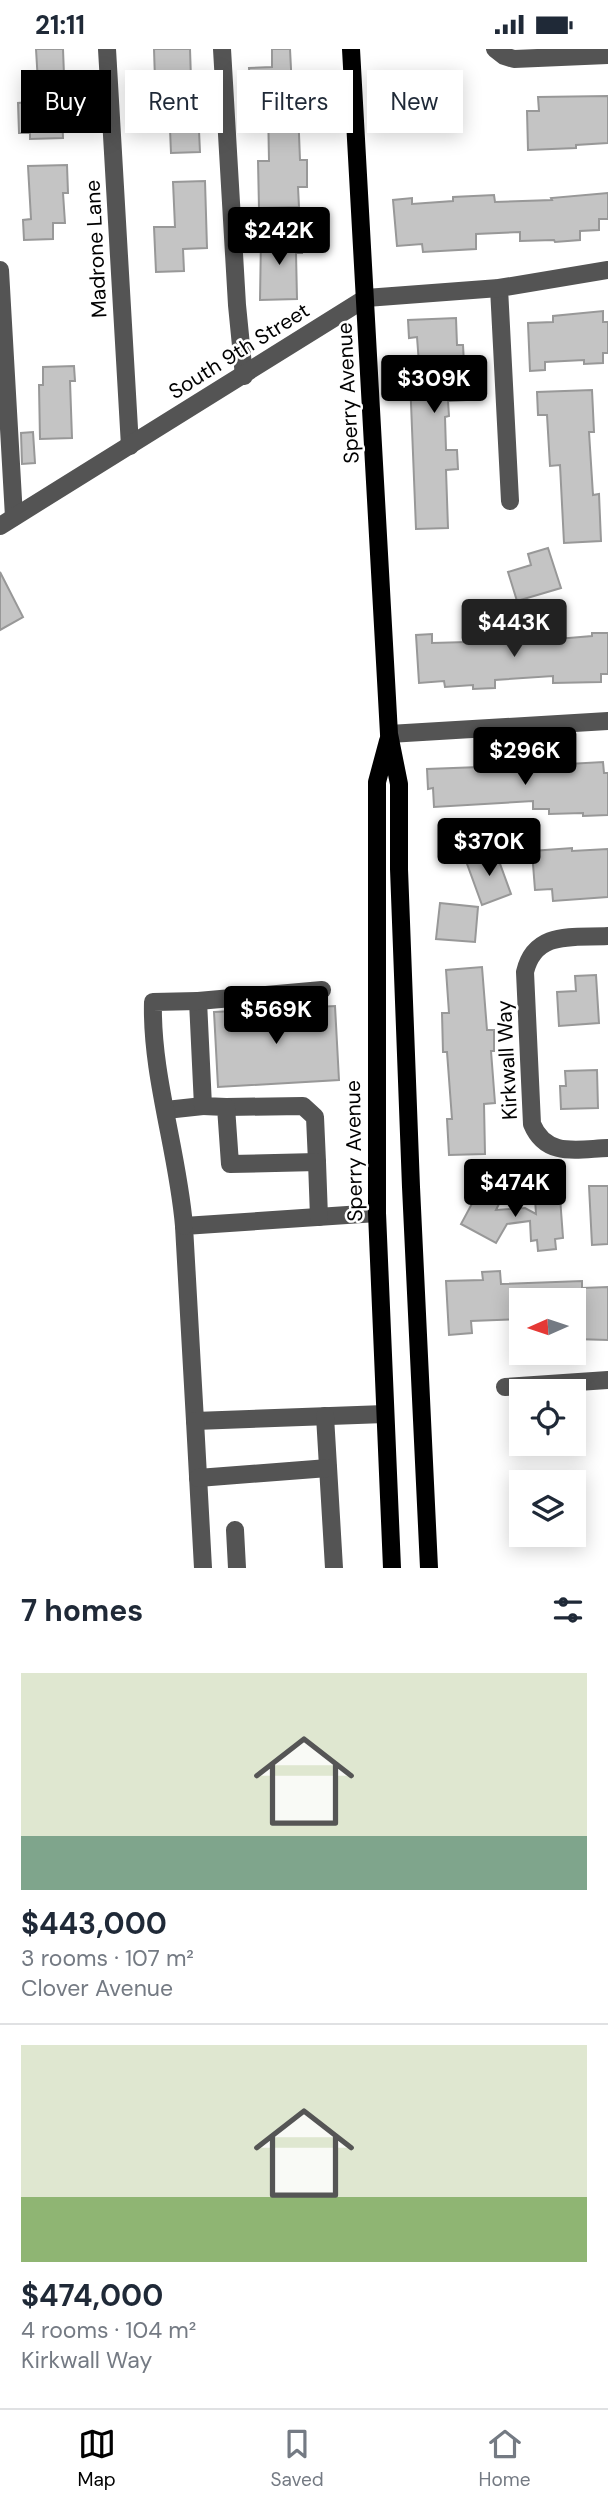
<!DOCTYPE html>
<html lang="en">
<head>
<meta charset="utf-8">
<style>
	:root { --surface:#fff; --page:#f2f2f3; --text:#1f2937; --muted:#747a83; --line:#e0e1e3; --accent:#000 }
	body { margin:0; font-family:"DM Sans",sans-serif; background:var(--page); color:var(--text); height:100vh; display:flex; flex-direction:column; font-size:26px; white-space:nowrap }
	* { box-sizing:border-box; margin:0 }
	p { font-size:23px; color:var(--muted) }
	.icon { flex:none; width:38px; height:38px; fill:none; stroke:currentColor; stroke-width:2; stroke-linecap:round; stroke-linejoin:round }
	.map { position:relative; height:1519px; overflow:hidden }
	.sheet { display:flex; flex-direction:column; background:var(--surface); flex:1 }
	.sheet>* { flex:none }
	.top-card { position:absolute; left:21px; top:21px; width:567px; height:63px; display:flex; gap:14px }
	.needle { width:46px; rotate:267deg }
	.controls { position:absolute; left:509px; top:1239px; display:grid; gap:14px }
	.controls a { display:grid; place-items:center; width:77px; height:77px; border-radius:0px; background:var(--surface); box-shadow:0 4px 18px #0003; font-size:35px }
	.price { position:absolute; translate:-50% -60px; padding:0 16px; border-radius:7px; background:var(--accent); color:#fff; font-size:23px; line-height:46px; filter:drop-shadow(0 2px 4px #0008) }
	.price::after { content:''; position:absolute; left:50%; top:42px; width:21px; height:16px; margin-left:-10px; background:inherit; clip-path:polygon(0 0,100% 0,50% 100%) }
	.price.selected { background:#222; color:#fff }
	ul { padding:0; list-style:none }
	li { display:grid; align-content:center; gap:14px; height:371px; padding:0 21px }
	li+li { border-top:2px solid var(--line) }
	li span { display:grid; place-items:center; height:217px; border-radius:0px; color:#555 }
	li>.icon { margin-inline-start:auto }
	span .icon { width:126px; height:126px; fill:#fffc; stroke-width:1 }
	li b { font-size:30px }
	h2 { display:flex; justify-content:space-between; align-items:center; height:84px; padding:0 21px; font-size:30px }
	.tag { padding:0 24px; border-radius:0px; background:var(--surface); box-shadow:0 4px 18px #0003; font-size:24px; line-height:63px }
	.tag.selected { background:var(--accent); color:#fff }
	.status { display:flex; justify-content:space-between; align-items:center; height:49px; padding:0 35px; background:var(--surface); direction:ltr }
	.status svg { height:19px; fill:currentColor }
	.menu { display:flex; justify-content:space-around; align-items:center; height:98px; border-top:2px solid var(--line); background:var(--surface); font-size:19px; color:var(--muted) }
	.menu a { display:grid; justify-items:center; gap:4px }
	.menu .selected { color:var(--accent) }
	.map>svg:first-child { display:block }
</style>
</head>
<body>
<div class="status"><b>21:11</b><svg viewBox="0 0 49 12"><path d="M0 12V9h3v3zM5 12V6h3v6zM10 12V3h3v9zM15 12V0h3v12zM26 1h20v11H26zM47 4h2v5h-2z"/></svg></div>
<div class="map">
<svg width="608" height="1519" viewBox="0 0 608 1519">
	<rect width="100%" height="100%" fill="#fff"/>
	<g fill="#c4c4c4" stroke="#989898" stroke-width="2">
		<path d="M36 0H63L64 26 61 27 63 89 30 90V84H19L18 54 29 53 28 35 38 34Z"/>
		<path d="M154 0H190L192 60H198L200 103 171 104 170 80H149L148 62H156Z"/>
		<path d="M272 0H290L293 60H298L300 111H307V138H298L299 158 259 159 258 112H269L268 58 239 60 238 35H250L249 19 272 18Z"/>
		<path d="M608 47V94L576 96V99L528 101 527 62H539L538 48Z"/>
		<path d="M67 116 68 144H63L65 174H53V190L24 191 23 171 31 170 28 117Z"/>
		<path d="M205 132 207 199 183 200 184 222 156 223 154 178H175L173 133Z"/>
		<path d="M608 144V170H599V181L580 182V191L555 193 554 191 520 192V183L476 185V200L423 203 422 195 397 197 393 151 412 149V155L453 152V148L494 146 495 153 552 151 551 149Z"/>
		<path d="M301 187 302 204H296L297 250 260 251 261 188Z"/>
		<path d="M603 262V273H608V304H603V314L584 315V311L545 313V321L530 322 528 274 553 273V267Z"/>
		<path d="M456 269 457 296H463L466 351 448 352 449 367 445 368 446 401H457L458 420 446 421 448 479 416 480 410 329 420 328 417 288 409 289 408 271Z"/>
		<path d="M74 317 75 332H70L72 389 40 390 39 336H43V318Z"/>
		<path d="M592 341 594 383H589L593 446 599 445 601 492 564 494 560 416 550 417 547 366H538L537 343Z"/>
		<path d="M33 383 35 414 22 415 21 384Z"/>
		<path d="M548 499 561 539 517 552 508 523 531 516 528 505Z"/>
		<path d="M0 523 23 568 0 581Z"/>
		<path d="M556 580 557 590 592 587V584H608V625H601V633L553 634V627L495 631V639L473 640V636L445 638 444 632 419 634 416 586 432 585V594L503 592 502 582Z"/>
		<path d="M603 713 604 724H608V766L583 767V764L549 765V760H533V752L434 758 433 739 428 740 427 720 480 718V716L502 715V722L532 721V717Z"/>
		<path d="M572 799V802L608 800V848L553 852 552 840 535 841 532 802Z"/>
		<path d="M495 801 511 845 482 856 466 812Z"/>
		<path d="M440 854 478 858 475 893 436 890Z"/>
		<path d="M482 918 487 981H494V1002H491L495 1054 484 1055 485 1105 449 1106 447 1070H452L447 1003H443L442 964H449L446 921Z"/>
		<path d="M596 926 599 974 559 977 557 943 576 942 575 927Z"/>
		<path d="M335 957 339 1031 218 1038 214 963Z"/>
		<path d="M597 1021 598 1059 561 1060 560 1037H566L565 1022Z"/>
		<path d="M482 1136 503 1147 496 1161 525 1159 536 1165 535 1150 560 1148 563 1189 555 1190 556 1200 538 1202 537 1191 531 1192 530 1172 507 1175 496 1194 461 1175Z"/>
		<path d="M589 1137H608V1195L592 1196Z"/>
		<path d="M500 1222 501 1235 582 1232V1239L608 1238V1291L574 1290V1251H522V1270L471 1272 472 1284 449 1286 446 1232 483 1231 482 1223Z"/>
	</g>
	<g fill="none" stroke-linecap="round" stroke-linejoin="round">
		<g stroke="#545454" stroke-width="18">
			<path d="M107 0 130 397"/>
			<path d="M222 0 237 256 244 327"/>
			<path d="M495 0 504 7 514 10 608 6"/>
			<path d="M0 221 14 468"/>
			<path d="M499 239 510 452"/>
			<path d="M0 477 366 249 499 239 608 221"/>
			<path d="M389 685 608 672"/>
			<path d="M608 887C573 889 535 881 525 923L532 1075C546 1109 578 1100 608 1099"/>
			<path d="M226 1058 303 1057 315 1068 317 1113"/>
			<path d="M166 1061 203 1057"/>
			<path d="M377 1164 184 1177 195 1372 385 1365"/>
			<path d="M319 1168 317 1113 230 1115 226 1058 203 1057 198 952 322 941"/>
			<path d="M184 1177C178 1103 151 1026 153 953L198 952"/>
			<path d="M505 1338 608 1331"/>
			<path d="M325 1367 334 1519"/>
			<path d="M195 1372 203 1519"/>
			<path d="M198 1429 328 1419"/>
			<path d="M235 1481 237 1519"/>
		</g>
		<g stroke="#000" stroke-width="18">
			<path d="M351 0 389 685 399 735V820L411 1138 429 1519"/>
			<path d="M388 692 377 733V1164L392 1519"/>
		</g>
	</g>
	<g text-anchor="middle" stroke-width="5" stroke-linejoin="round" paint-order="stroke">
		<g font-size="21" fill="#000" stroke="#fff">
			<text transform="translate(96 200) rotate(-93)" y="7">Madrone Lane</text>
			<text transform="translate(239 302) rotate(-32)" y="7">South 9th Street</text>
			<text transform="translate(348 344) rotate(-93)" y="7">Sperry Avenue</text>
			<text transform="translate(507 1011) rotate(-93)" y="7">Kirkwall Way</text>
			<text transform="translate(354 1102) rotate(-91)" y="7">Sperry Avenue</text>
		</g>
	</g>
</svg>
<div class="controls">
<a><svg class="needle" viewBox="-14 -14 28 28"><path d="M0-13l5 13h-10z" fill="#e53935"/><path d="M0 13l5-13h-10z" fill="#747a83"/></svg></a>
<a><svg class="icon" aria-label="locate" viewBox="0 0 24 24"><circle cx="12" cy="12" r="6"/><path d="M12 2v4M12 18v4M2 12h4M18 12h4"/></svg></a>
<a><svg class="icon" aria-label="layers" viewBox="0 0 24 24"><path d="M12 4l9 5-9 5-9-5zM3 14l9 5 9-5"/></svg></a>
</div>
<b class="price" style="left:279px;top:218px">$242K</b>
<b class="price" style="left:434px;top:366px">$309K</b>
<b class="price selected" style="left:514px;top:610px">$443K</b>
<b class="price" style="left:525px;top:738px">$296K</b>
<b class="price" style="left:489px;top:829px">$370K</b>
<b class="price" style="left:276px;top:997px">$569K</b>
<b class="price" style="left:515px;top:1170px">$474K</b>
<div class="top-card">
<a class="tag selected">Buy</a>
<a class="tag">Rent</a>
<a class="tag">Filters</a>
<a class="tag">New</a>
</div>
</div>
<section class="sheet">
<h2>7 homes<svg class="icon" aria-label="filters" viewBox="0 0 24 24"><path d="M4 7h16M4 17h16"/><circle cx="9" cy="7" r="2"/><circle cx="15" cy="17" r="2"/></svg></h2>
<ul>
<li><span style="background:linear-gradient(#dfe7d0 75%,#7fa58c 0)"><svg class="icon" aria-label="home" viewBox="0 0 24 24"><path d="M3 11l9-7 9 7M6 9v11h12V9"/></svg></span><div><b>$443,000</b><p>3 rooms · 107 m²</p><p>Clover Avenue</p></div></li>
<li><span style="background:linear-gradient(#dfe7d0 70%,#8fb573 0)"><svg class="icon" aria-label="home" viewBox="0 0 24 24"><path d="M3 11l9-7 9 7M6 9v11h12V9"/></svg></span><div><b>$474,000</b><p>4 rooms · 104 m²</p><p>Kirkwall Way</p></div></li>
</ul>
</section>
<nav class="menu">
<a class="selected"><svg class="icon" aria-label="map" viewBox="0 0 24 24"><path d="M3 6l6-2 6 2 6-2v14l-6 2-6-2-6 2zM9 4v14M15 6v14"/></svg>Map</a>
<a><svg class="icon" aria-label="saved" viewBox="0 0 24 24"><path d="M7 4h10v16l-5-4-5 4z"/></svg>Saved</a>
<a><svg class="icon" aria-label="home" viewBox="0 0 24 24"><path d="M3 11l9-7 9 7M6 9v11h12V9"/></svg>Home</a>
</nav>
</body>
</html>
